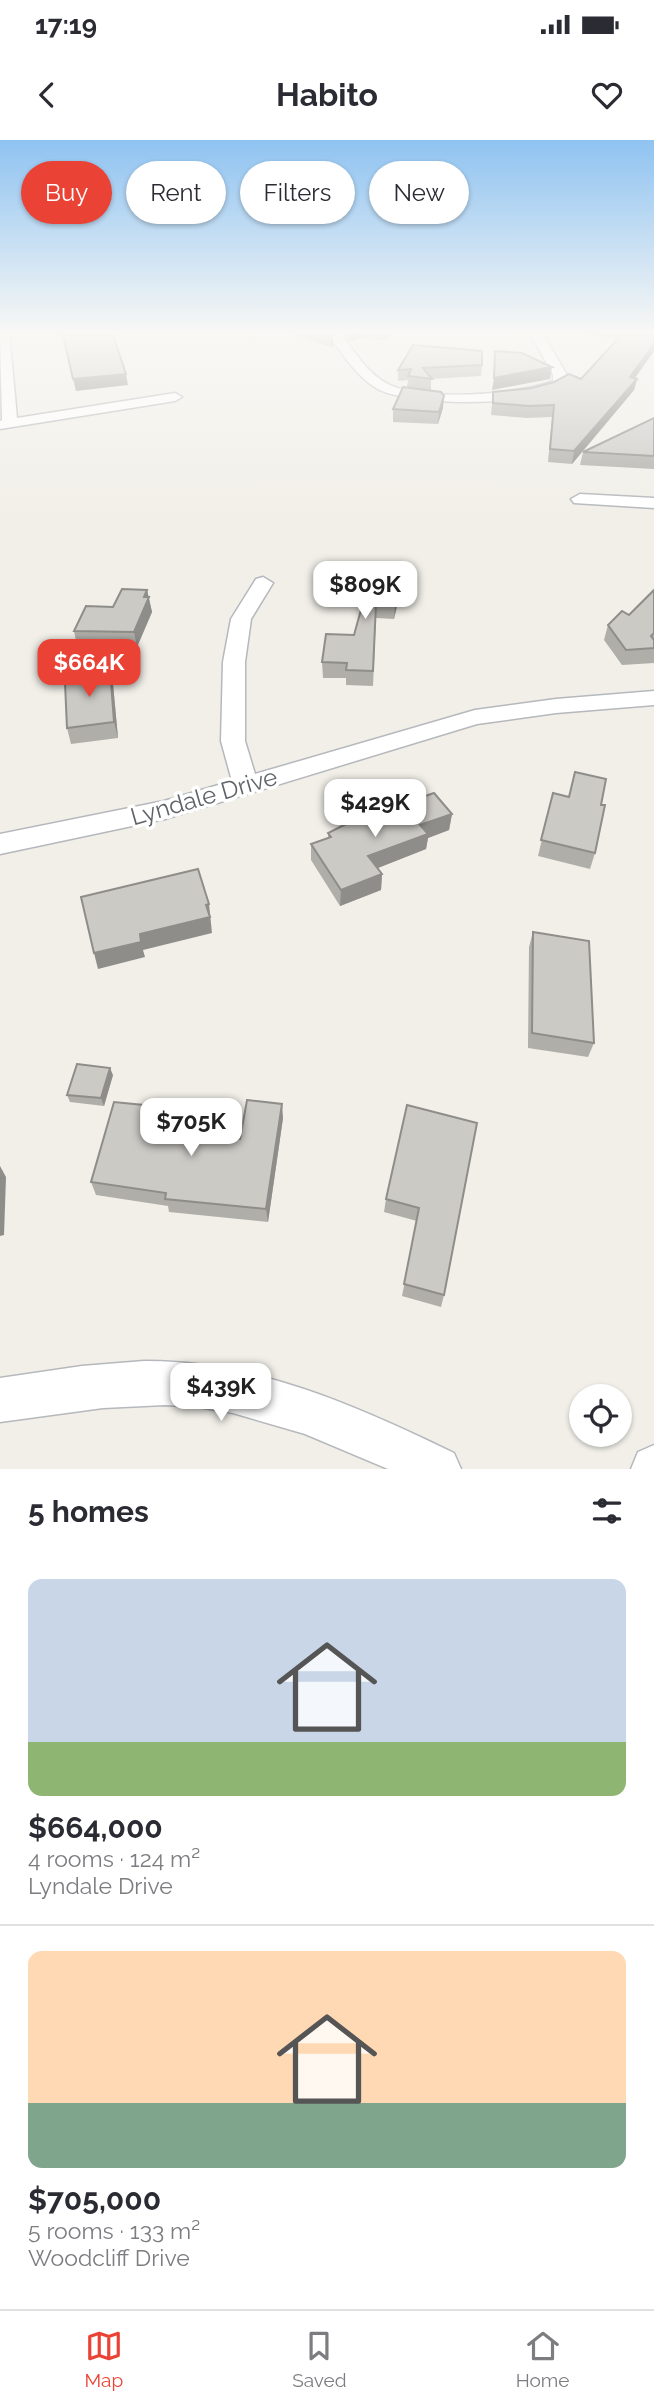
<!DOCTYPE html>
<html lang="en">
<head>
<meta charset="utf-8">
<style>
	:root { --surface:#fff; --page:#f7f7f7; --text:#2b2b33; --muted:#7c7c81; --line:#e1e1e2; --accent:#ea4335 }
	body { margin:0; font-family:Raleway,sans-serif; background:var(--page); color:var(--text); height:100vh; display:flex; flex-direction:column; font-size:26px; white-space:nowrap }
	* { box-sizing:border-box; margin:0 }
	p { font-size:23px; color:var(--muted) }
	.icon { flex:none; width:38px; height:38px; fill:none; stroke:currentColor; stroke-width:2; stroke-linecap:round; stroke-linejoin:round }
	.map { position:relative; height:1329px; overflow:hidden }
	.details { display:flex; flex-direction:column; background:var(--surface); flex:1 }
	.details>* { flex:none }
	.banner { position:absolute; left:21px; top:21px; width:612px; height:63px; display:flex; gap:14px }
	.tools { position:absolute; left:569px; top:1244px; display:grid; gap:14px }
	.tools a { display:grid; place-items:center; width:63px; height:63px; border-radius:50%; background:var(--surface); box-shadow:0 2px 5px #0004; font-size:35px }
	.price { position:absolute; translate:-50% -60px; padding:0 16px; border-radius:14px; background:#fff; color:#222; font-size:23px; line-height:46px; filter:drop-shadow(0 2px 4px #0008) }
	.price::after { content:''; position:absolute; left:50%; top:42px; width:21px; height:16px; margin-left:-10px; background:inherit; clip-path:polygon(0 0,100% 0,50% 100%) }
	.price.selected { background:var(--accent); color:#fff }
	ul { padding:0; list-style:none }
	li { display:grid; align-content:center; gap:14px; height:371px; padding:0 28px }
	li+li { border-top:2px solid var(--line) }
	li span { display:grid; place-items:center; height:217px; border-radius:14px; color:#555 }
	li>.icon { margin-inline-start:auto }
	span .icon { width:126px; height:126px; fill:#fffc; stroke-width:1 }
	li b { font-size:30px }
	h2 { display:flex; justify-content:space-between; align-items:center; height:84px; padding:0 28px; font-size:30px }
	.chip { padding:0 24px; border-radius:32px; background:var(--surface); box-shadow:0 2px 5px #0004; font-size:24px; line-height:63px }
	.chip.selected { background:var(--accent); color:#fff }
	.status { display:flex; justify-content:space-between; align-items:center; height:49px; padding:0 35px; background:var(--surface); direction:ltr }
	.status svg { height:19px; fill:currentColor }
	header { display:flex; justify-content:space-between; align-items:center; height:91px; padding:0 28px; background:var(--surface); font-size:32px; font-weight:700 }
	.menu { display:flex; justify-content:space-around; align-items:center; height:98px; border-top:2px solid var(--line); background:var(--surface); font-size:19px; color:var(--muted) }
	.menu a { display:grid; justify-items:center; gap:4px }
	.menu .selected { color:var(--accent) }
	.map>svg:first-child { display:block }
</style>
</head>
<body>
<div class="status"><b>17:19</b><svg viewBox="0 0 49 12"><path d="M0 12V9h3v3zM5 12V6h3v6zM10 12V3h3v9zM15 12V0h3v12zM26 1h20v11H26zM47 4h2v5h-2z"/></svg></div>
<header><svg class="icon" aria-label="back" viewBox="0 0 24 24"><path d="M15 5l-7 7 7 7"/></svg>Habito<svg class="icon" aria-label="heart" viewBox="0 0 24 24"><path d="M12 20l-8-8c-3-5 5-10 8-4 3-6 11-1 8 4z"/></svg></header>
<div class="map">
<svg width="654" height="1329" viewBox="0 0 654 1329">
	<rect width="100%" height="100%" fill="#f1efe8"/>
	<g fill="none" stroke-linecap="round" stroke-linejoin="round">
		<defs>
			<g id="street">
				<path d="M0 191H9L17 278 175 253 182 257 175 261 0 289V281L2 280Z"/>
				<path d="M325 191H338C353 209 366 232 386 243 419 262 518 255 553 241V235L529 191H541L567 235 566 243C539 268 407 267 376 248 355 235 340 210 325 191Z"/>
				<path d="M580 354 654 358V368L574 363 571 359Z"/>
				<path d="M263 437 273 443 251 479 245 522V601L255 634 475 570 556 559 654 551V565L556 573 477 584 165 679 0 714V694L164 661 232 641 221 601 223 522 231 479 256 439Z"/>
				<path d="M144 1221C254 1220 357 1266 454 1313L461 1329H388L305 1294 233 1273 198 1267 165 1265 103 1268 0 1282V1238L82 1226Z"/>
				<path d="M654 1305V1329H631L638 1312Z"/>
			</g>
		</defs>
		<use href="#street" stroke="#b5b8bc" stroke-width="3"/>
		<use href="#street" fill="#fff" fill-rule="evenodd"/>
	</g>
	<g fill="#afaea9">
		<path d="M282 191H330L333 195V206L331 207Z"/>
		<path d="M342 191H393L388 200 361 198 349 201Z"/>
		<path d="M570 191H654V211L635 238 637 239 634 250 572 324 548 322 552 277 527 278 491 275 493 252 532 248 581 239 618 199Z"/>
		<path d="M482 225 481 236 431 239V250L443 268 438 284 393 282V269L407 247 408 240 398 241V230Z"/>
		<path d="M654 278V329L580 325 583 312Z"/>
		<path d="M374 423 403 440 394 479 376 478 373 546 346 545V538H323L322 522 354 495Z"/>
		<path d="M147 450 152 472 137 507 77 506 74 491 113 467Z"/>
		<path d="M654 450V523L622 525 604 500 608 485 629 475Z"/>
		<path d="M110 529 113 544 118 598 71 604 67 588 69 543Z"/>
		<path d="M553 653 601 665 595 713 590 729 538 716Z"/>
		<path d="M452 674 449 690 428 698 426 709 377 728 382 734 381 750 340 766 311 720V704L328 699V693Z"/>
		<path d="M533 792 594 903 588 917 528 908 529 807Z"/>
		<path d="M113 935 104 966 70 962 67 955Z"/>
		<path d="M407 965 444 1155 441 1167 402 1156 417 1081 384 1072 386 1059Z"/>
		<path d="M283 978 268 1082 169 1072 168 1066 96 1055 91 1042 158 980 155 990 240 999Z"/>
	</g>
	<g fill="#8f8d8a">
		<path d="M349 191H361V198L349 201Z"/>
		<path d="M389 191H393L388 200Z"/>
		<path d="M333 195V206L331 207V196Z"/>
		<path d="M654 204V211L627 249 630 237Z"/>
		<path d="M552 227 550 239 492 250 494 238Z"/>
		<path d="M126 234 128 245 76 251 73 239Z"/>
		<path d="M637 239 634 250 572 324 574 311Z"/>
		<path d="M444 256 443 268 438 284 439 272Z"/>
		<path d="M404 425 403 440 394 479 395 465Z"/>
		<path d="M147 450 152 472 137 507 134 492 144 457Z"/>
		<path d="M110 529 113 544 118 598 114 582Z"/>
		<path d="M452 674 449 690 428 698 426 709 368 732V716L420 685Z"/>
		<path d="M382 734 381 750 340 766 341 750Z"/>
		<path d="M209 764 212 793 143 810 145 817 98 829 94 813Z"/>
		<path d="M110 928 113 935 104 966 101 958Z"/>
		<path d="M282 964 283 978 268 1082 266 1069Z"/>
		<path d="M154 966 158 980 152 1004 148 990Z"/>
		<path d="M0 1026 6 1037 4 1095 0 1096Z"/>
	</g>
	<g fill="#cccac5" stroke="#8f8d8a" stroke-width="2">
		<path d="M62 191H110L114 198 126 234 73 239Z"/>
		<path d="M317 191H330L333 195 331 196Z"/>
		<path d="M625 191H654V204L630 237 637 239 574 311 550 309 554 265 529 266 493 263V252L532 248 554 242 569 234 581 239Z"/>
		<path d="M413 205 482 211V225L423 228 432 239 408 236 411 229 398 230Z"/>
		<path d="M495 211 522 213 552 227 494 238Z"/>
		<path d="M403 247 441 252 444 256 439 272 393 269Z"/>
		<path d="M654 278V316L583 312Z"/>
		<path d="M374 423 404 425 395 465 376 463 373 531 346 530 347 523 322 522 326 494 354 495Z"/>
		<path d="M122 449 147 450 144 457H149L134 492 74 491 86 466 113 467Z"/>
		<path d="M654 450V493L651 496 654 500V508L626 510 608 485 622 471 629 475Z"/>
		<path d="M110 529 114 582 67 588 65 543H69V533Z"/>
		<path d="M575 632 606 639 601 665H605L595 713 541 700 553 653 569 657Z"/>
		<path d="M434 653 452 674 420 685 428 694 368 716 382 734 341 750 311 704 331 697 328 693 344 685Z"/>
		<path d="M198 729 209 764 206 765 210 777 140 794 141 802 94 813 81 757Z"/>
		<path d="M533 792 589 801 594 903 532 893Z"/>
		<path d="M77 924 110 928 101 958 67 955Z"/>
		<path d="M247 960 282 964 266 1069 165 1059 166 1053 91 1042 114 962 154 966 148 990 240 999Z"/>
		<path d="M407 965 477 983 444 1155 404 1144 419 1068 386 1059Z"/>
	</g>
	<linearGradient id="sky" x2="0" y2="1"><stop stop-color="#8fc3f1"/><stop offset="0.51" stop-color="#f9f8f5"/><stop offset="1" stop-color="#f9f8f5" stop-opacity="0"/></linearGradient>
	<rect width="654" height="377" fill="url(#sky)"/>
	<g text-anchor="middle" stroke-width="7" stroke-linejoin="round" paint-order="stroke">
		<g font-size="24" fill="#5f6368" stroke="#fff">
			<text transform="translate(204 657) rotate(-16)" y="8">Lyndale Drive</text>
		</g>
	</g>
</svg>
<div class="tools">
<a><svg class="icon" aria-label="locate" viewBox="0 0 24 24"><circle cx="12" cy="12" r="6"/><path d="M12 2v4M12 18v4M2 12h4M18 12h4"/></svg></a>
</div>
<b class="price" style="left:365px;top:481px">$809K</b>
<b class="price selected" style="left:89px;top:559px">$664K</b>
<b class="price" style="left:375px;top:699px">$429K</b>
<b class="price" style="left:191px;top:1018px">$705K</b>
<b class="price" style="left:221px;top:1283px">$439K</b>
<div class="banner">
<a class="chip selected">Buy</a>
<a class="chip">Rent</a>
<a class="chip">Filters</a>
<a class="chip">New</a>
</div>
</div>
<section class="details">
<h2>5 homes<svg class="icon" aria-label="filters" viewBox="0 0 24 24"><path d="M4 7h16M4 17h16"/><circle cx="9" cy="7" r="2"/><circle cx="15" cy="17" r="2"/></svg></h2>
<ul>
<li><span style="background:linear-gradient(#c9d6e8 75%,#8fb573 0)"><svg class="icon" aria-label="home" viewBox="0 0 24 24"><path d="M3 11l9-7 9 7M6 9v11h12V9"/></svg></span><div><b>$664,000</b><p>4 rooms · 124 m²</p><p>Lyndale Drive</p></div></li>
<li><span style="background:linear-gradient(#ffd9b3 70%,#7fa58c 0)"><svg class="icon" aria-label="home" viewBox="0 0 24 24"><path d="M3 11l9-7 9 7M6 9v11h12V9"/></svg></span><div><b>$705,000</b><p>5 rooms · 133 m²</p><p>Woodcliff Drive</p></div></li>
</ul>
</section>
<nav class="menu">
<a class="selected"><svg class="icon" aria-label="map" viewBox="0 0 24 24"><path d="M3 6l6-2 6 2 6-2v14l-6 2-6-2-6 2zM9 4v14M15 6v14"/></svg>Map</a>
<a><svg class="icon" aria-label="saved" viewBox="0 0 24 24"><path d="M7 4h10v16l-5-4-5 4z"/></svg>Saved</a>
<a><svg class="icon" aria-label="home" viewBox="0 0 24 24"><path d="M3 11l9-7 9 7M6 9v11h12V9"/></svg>Home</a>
</nav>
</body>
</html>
